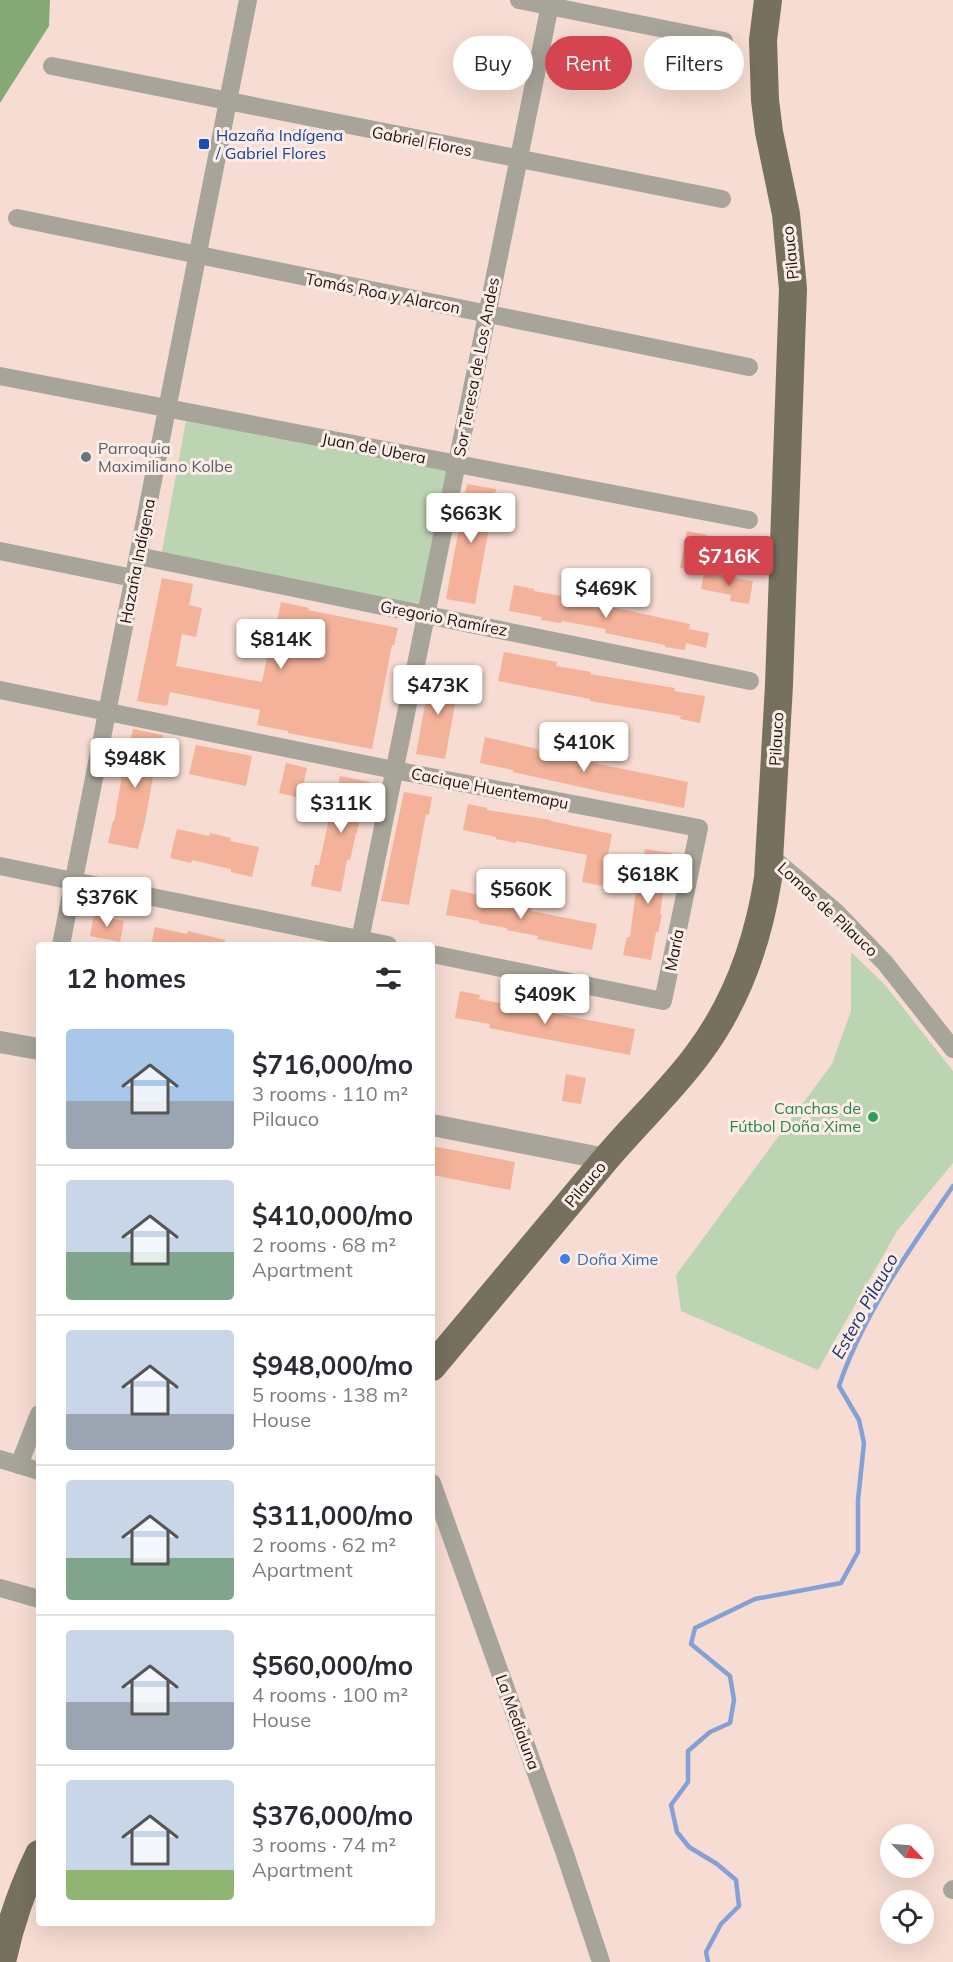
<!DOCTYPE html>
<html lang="en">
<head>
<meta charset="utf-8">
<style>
	:root { --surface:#fff; --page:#f2f2f3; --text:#2b2b33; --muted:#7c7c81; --line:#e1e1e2; --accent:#d5454f }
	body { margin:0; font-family:Mulish,sans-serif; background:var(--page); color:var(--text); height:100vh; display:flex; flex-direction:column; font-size:22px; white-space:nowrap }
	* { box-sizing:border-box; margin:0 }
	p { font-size:20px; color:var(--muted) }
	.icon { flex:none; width:33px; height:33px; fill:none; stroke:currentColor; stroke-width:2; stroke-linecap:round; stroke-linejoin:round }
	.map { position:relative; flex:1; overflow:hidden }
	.sheet { position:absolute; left:36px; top:942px; width:399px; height:984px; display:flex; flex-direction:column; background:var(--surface); border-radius:6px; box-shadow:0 6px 24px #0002 }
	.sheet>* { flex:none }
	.top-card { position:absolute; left:453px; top:36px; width:410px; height:54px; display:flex; gap:12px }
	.needle { width:39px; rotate:115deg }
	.tools { position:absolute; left:880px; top:1824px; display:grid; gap:12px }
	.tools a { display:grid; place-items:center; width:54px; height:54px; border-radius:50%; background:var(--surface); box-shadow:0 6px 24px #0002; font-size:30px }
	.price { position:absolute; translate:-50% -51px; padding:0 14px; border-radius:6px; background:#fff; color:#222; font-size:20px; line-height:39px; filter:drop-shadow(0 2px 3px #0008) }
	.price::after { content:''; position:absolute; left:50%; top:36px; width:18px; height:14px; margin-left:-9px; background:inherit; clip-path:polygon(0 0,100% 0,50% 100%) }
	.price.active { background:var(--accent); color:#fff }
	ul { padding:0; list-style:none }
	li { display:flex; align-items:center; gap:18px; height:150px; padding:0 30px }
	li+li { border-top:2px solid var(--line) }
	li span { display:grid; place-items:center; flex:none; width:168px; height:120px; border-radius:6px; color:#555 }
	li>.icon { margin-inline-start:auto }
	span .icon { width:72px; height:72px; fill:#fffc; stroke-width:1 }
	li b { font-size:26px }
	h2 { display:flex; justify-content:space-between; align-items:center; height:72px; padding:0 30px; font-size:26px }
	.chip { padding:0 21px; border-radius:27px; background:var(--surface); box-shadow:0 6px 24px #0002; font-size:21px; line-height:54px }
	.chip.active { background:var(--accent); color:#fff }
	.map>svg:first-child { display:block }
</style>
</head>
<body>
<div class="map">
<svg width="953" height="1962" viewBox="0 0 953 1962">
	<rect width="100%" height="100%" fill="#f6dcd2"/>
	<g fill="#bbd4b2">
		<path d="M186 421 448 471 421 608 161 557Z"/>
		<path d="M851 952 885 985 953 1071V1163L897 1231 818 1370 681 1311 676 1275 832 1064 851 1011Z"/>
	</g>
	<path fill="#85aa76" d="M0 0H50L49 26 0 103Z"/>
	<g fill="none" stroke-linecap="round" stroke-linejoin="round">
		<path stroke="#85a0d5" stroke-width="4.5" d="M708 1962 706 1952 721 1924 739 1906 736 1880 717 1864 689 1847 677 1832 671 1805 688 1782V1751L710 1732 730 1723 734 1700 730 1676 691 1644 695 1628 755 1599 841 1583 858 1552V1500L864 1443 859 1420 839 1386C863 1314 910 1249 953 1186"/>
	</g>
	<g fill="#f3b299">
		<path d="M467 484 496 489 475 604 446 599Z"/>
		<path d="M687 531 707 535 700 571 680 568Z"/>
		<path d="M704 573 753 581 749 604 730 601 731 595 701 589Z"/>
		<path d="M162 578 193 584 189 605 202 608 196 637 182 634 176 666 262 682 268 653 253 650 258 622 276 626 281 602 309 608 308 610 398 628 394 645H392L372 749 288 733V731L257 725 260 710 170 692 167 706 137 701Z"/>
		<path d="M514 585 534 589V591L577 599V597L597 600V604L690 624 689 629 709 633 706 648 686 643 685 650 665 647V645L605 633 606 629 562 621 561 623 541 620 542 617 509 611Z"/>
		<path d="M504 652 557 662 556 666 591 672 590 674 675 688 674 691 705 696 700 723 680 719 681 716 590 701V699L498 681Z"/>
		<path d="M431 672 460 677 445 759 416 754Z"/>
		<path d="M133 729 163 735 159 755H157L145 821 138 849 108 843 113 821 114 822 124 764H126Z"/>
		<path d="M485 737 538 749 537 751 598 763V764L688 782 684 808 603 792 513 772V770L480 763Z"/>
		<path d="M196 745 252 756 246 786 189 774Z"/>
		<path d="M286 763 307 768 300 798 279 793Z"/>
		<path d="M340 776 370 782 366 803H363L357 833H356L350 860H347L341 892 311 886 315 865H319L332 806 334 807Z"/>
		<path d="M404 792 432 797 429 815 426 814 409 905 381 901Z"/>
		<path d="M468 804 487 808V810L551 820V821L612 834 602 886 582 882 587 855 516 841V843L496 839V837L463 830Z"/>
		<path d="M177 829 209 836 210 833 231 838 230 841 259 847 252 877 231 872V869L192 860 191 863 170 858Z"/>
		<path d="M645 849 672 853 669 872 666 871 660 914H662L658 933 656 932 651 960 623 955 627 937H630L637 882H639Z"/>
		<path d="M451 889 504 900 503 903 532 908 531 911 597 924 592 950 537 939 538 936 507 930V928L479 923V921L446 915Z"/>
		<path d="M94 915 124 921 120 942 90 936Z"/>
		<path d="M155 927 187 934 188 931 225 940 224 945H151Z"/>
		<path d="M460 991 480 995 479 999 635 1029 630 1055 519 1034 489 1028 490 1024 455 1018Z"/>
		<path d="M566 1074 586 1078 581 1104 562 1101Z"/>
		<path d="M432 1146 515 1162 510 1190 432 1175Z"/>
	</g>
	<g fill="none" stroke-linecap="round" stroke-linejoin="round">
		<g stroke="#a7a49a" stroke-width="18">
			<path d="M519 0 724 41"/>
			<path d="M52 66 722 199"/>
			<path d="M17 218 749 367"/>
			<path d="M0 376 749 520"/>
			<path d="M0 551 133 578"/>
			<path d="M138 556 750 681"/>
			<path d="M0 690 394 770 699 828 663 1001 432 954"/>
			<path d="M769 855 835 911 885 963 953 1049"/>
			<path d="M0 866 388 945"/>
			<path d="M61 945 248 0"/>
			<path d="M359 945 551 0"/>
			<path d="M0 1459 39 1471"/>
			<path d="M19 1465 39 1414"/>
			<path d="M432 1483 565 1854 601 1962"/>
			<path d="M0 1588 39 1599"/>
			<path d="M952 1890 953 1889"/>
		</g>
		<g stroke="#a7a49a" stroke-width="22">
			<path d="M0 1042 39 1049"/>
			<path d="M432 1125 606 1159"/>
		</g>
		<g stroke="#76705e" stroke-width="28">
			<path d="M432 1367C490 1298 547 1229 605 1160 635 1124 670 1092 698 1054 737 1002 758 942 768 878L779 685 793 289 786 214 769 132 765 100 763 40 768 0"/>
			<path d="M2 1962C10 1924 22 1889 39 1854"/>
		</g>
	</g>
	<rect fill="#1a4fb4" stroke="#fcece6" stroke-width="2" x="198" y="138" width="12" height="12" rx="3"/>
	<circle fill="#6b7280" stroke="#fcece6" stroke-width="2" cx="86" cy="457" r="6"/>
	<circle fill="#2e9e5b" stroke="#fcece6" stroke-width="2" cx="873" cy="1117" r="6"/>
	<circle fill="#3f7fe0" stroke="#fcece6" stroke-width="2" cx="565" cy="1259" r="6"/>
	<g text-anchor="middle" stroke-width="6" stroke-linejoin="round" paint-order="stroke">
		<g font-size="16" fill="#164399" stroke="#fcece6" text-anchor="start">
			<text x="216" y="141">Hazaña Indígena<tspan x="216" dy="18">/ Gabriel Flores</tspan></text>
		</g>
		<g font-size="16" fill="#1d1411" stroke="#fcece6">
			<text transform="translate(422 141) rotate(11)" y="6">Gabriel Flores</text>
			<text transform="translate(790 253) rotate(-96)" y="6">Pilauco</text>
			<text transform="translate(383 293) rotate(11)" y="6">Tomás Roa y Alarcon</text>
			<text transform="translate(476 367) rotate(-79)" y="6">Sor Teresa de Los Andes</text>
			<text transform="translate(374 448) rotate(11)" y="6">Juan de Ubera</text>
			<text transform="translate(137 561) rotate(-79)" y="6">Hazaña Indígena</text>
			<text transform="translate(444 618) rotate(11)" y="6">Gregorio Ramírez</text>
			<text transform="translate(776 739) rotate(-87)" y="6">Pilauco</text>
			<text transform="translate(490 788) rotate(11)" y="6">Cacique Huentemapu</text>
			<text transform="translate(828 909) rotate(43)" y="6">Lomas de Pilauco</text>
			<text transform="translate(674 950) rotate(-79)" y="6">María</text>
			<text transform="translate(585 1184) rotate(-50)" y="6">Pilauco</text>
			<text transform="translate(518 1722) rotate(70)" y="6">La Medialuna</text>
		</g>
		<g font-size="16" fill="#5b616d" stroke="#fcece6" text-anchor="start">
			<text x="98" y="454">Parroquia<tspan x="98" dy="18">Maximiliano Kolbe</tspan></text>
		</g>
		<g font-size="16" fill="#27864d" stroke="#fcece6" text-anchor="end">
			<text x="861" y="1114">Canchas de<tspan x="861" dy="18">Fútbol Doña Xime</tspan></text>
		</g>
		<g font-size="16" fill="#366cbe" stroke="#fcece6" text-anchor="start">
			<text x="577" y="1265">Doña Xime</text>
		</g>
		<g font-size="18" font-style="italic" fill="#183473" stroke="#fcece6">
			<text transform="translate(865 1306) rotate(-61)" y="6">Estero Pilauco</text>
		</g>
	</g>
</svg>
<div class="tools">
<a><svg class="needle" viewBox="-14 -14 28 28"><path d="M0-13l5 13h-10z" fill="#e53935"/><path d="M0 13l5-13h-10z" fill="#7c7c81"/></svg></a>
<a><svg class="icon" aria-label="locate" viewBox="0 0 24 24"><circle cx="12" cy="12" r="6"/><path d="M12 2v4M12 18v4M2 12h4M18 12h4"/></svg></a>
</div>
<b class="price" style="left:471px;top:544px">$663K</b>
<b class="price active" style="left:729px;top:587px">$716K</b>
<b class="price" style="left:606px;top:619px">$469K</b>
<b class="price" style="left:281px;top:670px">$814K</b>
<b class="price" style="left:438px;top:716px">$473K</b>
<b class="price" style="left:584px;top:773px">$410K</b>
<b class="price" style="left:135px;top:789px">$948K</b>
<b class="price" style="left:341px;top:834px">$311K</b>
<b class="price" style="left:648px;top:905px">$618K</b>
<b class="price" style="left:521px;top:920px">$560K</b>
<b class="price" style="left:107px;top:928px">$376K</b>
<b class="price" style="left:545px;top:1025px">$409K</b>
<div class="top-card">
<a class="chip">Buy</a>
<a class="chip active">Rent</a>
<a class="chip">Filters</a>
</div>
<section class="sheet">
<h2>12 homes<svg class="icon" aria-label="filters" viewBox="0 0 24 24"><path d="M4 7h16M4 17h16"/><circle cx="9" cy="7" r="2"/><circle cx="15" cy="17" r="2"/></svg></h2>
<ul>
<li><span style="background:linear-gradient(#a9c7e8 60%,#9aa5b1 0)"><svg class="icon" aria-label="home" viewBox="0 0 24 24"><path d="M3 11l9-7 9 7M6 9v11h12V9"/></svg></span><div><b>$716,000/mo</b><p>3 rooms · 110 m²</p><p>Pilauco</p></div></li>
<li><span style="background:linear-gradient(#c9d6e8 60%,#7fa58c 0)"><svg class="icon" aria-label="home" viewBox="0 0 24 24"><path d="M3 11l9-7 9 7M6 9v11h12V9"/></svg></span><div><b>$410,000/mo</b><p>2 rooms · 68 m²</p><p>Apartment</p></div></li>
<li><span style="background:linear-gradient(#c9d6e8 70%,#9aa5b1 0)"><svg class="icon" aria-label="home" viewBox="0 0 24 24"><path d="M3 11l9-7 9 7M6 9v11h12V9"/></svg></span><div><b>$948,000/mo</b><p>5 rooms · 138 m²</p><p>House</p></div></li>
<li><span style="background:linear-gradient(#c9d6e8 65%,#7fa58c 0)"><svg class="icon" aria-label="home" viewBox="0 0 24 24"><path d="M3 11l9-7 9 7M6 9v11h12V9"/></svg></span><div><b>$311,000/mo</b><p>2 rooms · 62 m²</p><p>Apartment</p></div></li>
<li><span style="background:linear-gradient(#c9d6e8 60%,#9aa5b1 0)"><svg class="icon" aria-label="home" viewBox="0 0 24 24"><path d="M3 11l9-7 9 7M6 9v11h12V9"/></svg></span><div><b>$560,000/mo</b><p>4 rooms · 100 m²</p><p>House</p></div></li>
<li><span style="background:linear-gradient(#c9d6e8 75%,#8fb573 0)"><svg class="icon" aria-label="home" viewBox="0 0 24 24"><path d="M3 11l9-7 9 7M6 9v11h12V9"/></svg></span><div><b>$376,000/mo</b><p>3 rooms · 74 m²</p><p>Apartment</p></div></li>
</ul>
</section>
</div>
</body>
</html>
